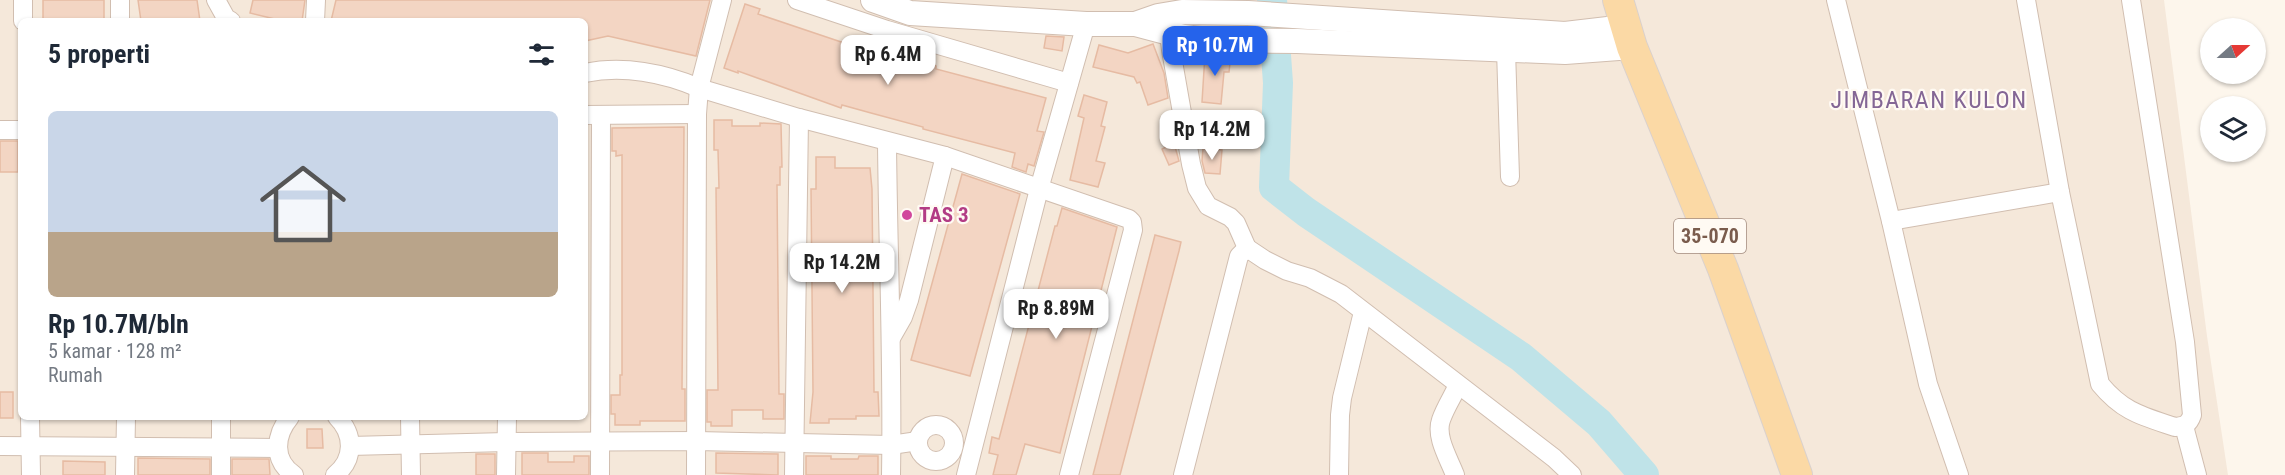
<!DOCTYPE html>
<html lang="id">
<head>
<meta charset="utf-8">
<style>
	:root { --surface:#fff; --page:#f6f6f7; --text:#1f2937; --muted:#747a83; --accent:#2563eb }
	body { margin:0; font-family:"Roboto Condensed",sans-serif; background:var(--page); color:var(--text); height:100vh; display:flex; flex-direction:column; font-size:22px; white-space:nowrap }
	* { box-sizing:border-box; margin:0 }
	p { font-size:20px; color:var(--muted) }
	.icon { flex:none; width:33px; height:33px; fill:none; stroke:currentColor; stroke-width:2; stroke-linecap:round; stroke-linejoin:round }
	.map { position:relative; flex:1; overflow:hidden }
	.sheet { position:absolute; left:18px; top:18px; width:570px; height:402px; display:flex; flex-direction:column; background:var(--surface); border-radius:9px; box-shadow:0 2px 4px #0004 }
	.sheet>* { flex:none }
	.needle { width:39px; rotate:69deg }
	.tools { position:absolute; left:2200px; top:18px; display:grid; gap:12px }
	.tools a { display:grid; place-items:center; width:66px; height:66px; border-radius:50%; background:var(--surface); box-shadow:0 2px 4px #0004; font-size:30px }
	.price { position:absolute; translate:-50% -51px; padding:0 14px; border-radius:12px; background:#fff; color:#222; font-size:20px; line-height:39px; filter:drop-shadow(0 2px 3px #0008) }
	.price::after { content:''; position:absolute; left:50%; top:36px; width:18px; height:14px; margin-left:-9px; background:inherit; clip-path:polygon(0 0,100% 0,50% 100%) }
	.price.selected { background:var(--accent); color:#fff }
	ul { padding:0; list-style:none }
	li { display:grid; align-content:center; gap:12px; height:318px; padding:0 30px }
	li span { display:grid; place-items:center; height:186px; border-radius:9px; color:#555 }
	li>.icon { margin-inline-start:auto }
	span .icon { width:108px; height:108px; fill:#fffc; stroke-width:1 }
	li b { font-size:26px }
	h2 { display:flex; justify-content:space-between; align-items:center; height:72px; padding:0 30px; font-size:26px }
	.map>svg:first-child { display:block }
</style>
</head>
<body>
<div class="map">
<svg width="2285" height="475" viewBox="0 0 2285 475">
	<rect width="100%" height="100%" fill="#fdf6ec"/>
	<path fill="#f5e8da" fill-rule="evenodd" d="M0 0H2164L2207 336 2228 475H0ZM21 21H585V417H21Z"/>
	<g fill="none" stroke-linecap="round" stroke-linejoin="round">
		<path stroke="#bfe3e8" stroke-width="30" d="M1272 0 1278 83 1274 187 1306 212 1521 357 1599 423 1644 475"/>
	</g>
	<g fill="#f3d5c3" stroke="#e6bba3" stroke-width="1.5">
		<rect x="43" y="0" width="61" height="21"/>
		<path d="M138 0H197L200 21H141Z"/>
		<path d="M253 0H305L302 21H283L250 13Z"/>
		<path d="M336 0H710L696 56 608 36 585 41V21H331Z"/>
		<path d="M745 4 760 9 758 14 865 50 866 46 881 50V52L924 62 936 66V69L1046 98 1037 131 1044 132 1034 166 1028 164 1026 172 1012 167 1015 153 923 129V127L871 113 842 105 841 108 738 71V73L724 68Z"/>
		<path d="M1046 36 1064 37 1062 51 1044 48Z"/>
		<path d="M1153 44 1164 73 1168 98 1148 105 1140 82 1137 83 1134 77 1093 67 1099 45 1128 53Z"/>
		<path d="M1205 54H1231L1229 72H1224L1221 104 1202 102Z"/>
		<path d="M1084 95 1107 102 1101 126 1105 127 1096 161 1105 163 1098 187 1070 180 1084 118 1078 116Z"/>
		<path d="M714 120H732V126H760V123L781 124 782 167H780V185H777L779 394H784V419H763V410H732V426H711V422H707V390H718L716 188H719L718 150H714Z"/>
		<path d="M684 127 682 389H685V421H640V425H615V414H611V395H620V375H622V155L616 156V151H612V128Z"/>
		<rect x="0" y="141" width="18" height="31"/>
		<path d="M1174 143 1179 161 1169 165 1162 149Z"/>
		<path d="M1203 148 1222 150 1220 174 1205 173 1202 161Z"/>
		<path d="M816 157H835V168H870L872 189 874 392H878L879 416H856V419H829V423H810L813 392 811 189H816Z"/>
		<path d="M962 174 1020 194 970 376 911 360Z"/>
		<path d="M1062 208 1117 227 1060 453 1025 444 1016 475H993L998 455 989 453 992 437 999 439 1055 226H1057Z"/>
		<path d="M1155 235 1181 242 1179 251 1120 475H1093Z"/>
		<rect x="0" y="392" width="13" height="26"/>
		<path d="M307 429H322L323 448H307Z"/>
		<path d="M522 453H548V462H574V456H589V475H522Z"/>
		<path d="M716 453 778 454V475L716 473Z"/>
		<rect x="476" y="454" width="19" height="21"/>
		<path d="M806 456H831V459H858L859 456H878V475H806Z"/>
		<path d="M138 458 210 459V475H138Z"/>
		<path d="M232 459H269L270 475H232Z"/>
		<path d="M63 461 105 462V475H63Z"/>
	</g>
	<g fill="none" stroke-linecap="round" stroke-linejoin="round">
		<defs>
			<g id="minor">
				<path d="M23 0V21"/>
				<path d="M120 0V21"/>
				<path d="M216 0 226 18 231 21"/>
				<path d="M797 0 887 30 1069 83"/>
				<path d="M1836 0 1891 221 1928 384 1959 475"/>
				<path d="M2026 0 2060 192 2100 384C2123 412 2142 416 2175 427 2185 426 2189 424 2192 415L2185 342 2131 0"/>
				<path d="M315 21 316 0"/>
				<path d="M1171 24 1169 32 1171 50 1191 164 1197 188 1208 206 1230 217 1236 223 1247 248"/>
				<path d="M1506 50 1510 177"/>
				<path d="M585 73C623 65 664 73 699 88L799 118 945 156 1129 219 1132 222 1133 230 1069 475"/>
				<path d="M585 115 697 114"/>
				<path d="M0 130H21"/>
				<path d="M887 142C888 253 893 364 891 475"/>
				<path d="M1891 221 2060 192"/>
				<path d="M891 338 903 317 909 300 945 156"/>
				<path d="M30 417 31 475"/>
				<path d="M221 417V475"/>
				<path d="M290 417C275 435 272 460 294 475"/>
				<path d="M410 417 411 475"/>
				<circle cx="936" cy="443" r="18"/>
				<path d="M2184 426 2197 475"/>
				<path d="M0 446 278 448"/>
				<path d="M350 446 506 442 697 441 891 445 918 441"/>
				<path d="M125 475 126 417"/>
				<path d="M335 475C355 459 354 434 337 417"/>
				<path d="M506 475 507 417"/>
				<path d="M600 475 601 115"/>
				<path d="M696 475 697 114 699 88 722 0"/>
				<path d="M794 475 799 118"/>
				<path d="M966 475 1039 189 1086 24"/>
				<path d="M1183 475 1239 256 1247 248 1265 260 1287 271 1310 278 1341 294 1554 458 1572 475"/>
				<path d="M1339 475 1340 415 1342 398 1363 312"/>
				<path d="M1455 475C1449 459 1435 437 1441 420 1445 408 1453 396 1458 385"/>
			</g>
			<g id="tertiary">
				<path d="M873 0 910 13 1086 24H1135L1184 37 1209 40 1297 41 1565 52 1632 47"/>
				<path d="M1135 24 1158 16 1182 12 1248 13 1565 34 1625 27"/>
			</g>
			<path id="primary" d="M1618 0 1632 47 1723 269 1797 475"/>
		</defs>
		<use href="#minor" stroke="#d1beb0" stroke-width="20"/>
		<use href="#tertiary" stroke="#d1beb0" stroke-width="26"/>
		<use href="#primary" stroke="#dad1cd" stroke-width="32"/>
		<use href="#minor" stroke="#fff" stroke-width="18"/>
		<use href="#tertiary" stroke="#fff" stroke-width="24"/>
		<use href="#primary" stroke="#fbd9a5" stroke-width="30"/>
	</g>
	<circle fill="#d1479c" stroke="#fffaf3" stroke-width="2" cx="907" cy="215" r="6"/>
	<g text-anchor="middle" stroke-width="4.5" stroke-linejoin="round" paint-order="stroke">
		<rect fill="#fffaf3" stroke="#a28b7f" stroke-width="1.5" x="1674" y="219" width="72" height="34" rx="4.5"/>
		<g font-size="20" font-weight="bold" fill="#7a5c4d">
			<text x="1710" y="243">35-070</text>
		</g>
		<g font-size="21" font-weight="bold" fill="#b23c85" stroke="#fffaf3" text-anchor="start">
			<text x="919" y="222">TAS 3</text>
		</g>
		<g font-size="24" letter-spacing="1.5" fill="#846695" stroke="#fffaf3">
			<text x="1929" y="108">JIMBARAN KULON</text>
		</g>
	</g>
</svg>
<div class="tools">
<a><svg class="needle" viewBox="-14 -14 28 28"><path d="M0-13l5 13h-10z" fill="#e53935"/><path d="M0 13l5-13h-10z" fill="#747a83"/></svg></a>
<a><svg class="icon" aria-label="layers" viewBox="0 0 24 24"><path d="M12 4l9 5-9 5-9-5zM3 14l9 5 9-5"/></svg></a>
</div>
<b class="price selected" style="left:1215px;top:77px">Rp 10.7M</b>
<b class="price" style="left:888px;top:86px">Rp 6.4M</b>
<b class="price" style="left:1212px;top:161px">Rp 14.2M</b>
<b class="price" style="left:842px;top:294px">Rp 14.2M</b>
<b class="price" style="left:1056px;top:340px">Rp 8.89M</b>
<section class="sheet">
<h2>5 properti<svg class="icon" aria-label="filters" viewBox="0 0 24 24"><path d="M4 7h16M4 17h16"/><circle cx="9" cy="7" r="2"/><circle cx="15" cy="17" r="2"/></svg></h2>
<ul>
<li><span style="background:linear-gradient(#c9d6e8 65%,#b9a48a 0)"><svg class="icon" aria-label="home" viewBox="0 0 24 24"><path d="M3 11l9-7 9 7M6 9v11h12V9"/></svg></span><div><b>Rp 10.7M/bln</b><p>5 kamar · 128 m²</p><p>Rumah</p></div></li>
</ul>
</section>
</div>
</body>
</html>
